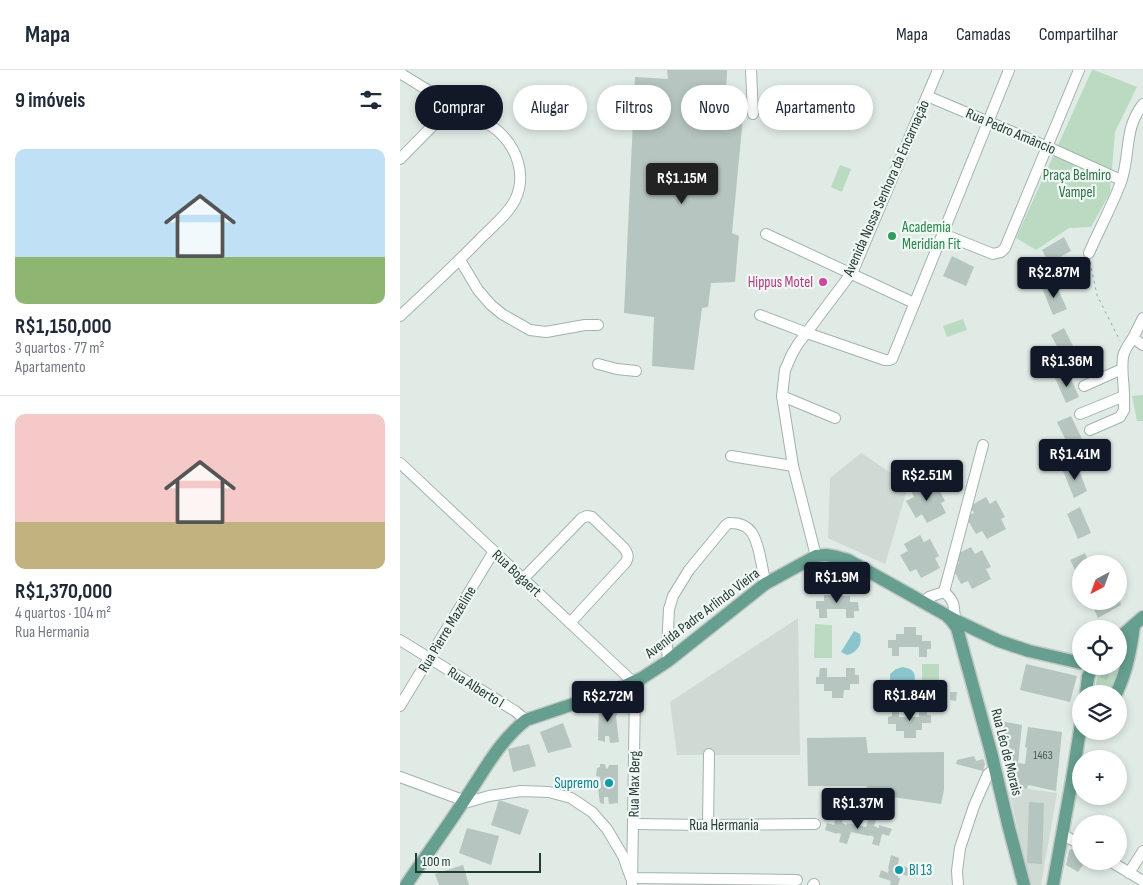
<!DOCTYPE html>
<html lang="pt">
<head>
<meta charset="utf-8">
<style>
	:root { --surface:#fff; --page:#f2f2f3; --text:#1f2937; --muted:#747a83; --line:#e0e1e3; --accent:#111827 }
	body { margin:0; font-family:"Sofia Sans Condensed",sans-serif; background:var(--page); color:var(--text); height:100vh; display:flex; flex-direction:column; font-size:19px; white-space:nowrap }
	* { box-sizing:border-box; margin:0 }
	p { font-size:16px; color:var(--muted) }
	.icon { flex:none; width:28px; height:28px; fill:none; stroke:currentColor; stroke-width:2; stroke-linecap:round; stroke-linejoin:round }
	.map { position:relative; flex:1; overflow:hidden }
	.details { display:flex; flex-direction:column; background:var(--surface); width:400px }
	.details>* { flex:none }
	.banner { position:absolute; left:15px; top:15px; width:475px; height:45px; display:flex; gap:10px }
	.needle { width:32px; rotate:221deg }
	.fabs { position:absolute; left:672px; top:485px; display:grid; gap:10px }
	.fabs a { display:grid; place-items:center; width:55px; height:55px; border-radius:50%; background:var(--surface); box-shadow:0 2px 8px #0003; font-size:25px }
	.scale { position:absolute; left:15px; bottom:12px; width:126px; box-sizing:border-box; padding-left:5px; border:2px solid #223b33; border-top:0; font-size:14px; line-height:18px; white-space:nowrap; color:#223b33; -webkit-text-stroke:4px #f1f7f4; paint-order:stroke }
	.price { position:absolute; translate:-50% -42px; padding:0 11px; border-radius:5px; background:var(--accent); color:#fff; font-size:16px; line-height:32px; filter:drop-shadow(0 1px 2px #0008) }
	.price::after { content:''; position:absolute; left:50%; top:30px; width:15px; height:11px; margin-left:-8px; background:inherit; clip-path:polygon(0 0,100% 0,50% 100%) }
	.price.active { background:#222; color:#fff }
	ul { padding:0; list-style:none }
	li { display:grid; align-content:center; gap:10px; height:265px; padding:0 15px }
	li+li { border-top:1px solid var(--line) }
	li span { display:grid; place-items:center; height:155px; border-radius:10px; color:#555 }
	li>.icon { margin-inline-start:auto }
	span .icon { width:90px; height:90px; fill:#fffc; stroke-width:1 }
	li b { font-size:21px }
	h2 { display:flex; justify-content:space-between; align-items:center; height:60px; padding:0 15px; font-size:21px }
	.pill { padding:0 18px; border-radius:22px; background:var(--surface); box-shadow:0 2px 8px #0003; font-size:18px; line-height:45px }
	.pill.active { background:var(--accent); color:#fff }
	header { display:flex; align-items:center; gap:30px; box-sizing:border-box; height:70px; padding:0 25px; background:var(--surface); border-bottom:1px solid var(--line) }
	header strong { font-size:24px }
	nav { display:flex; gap:28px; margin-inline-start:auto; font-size:18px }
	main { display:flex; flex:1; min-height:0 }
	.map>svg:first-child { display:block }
</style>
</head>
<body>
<header>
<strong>Mapa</strong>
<nav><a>Mapa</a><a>Camadas</a><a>Compartilhar</a></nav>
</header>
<main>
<section class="details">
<h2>9 imóveis<svg class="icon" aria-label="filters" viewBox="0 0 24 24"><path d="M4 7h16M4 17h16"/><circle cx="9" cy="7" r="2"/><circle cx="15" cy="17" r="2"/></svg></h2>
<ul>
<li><span style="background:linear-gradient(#bfe0f5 70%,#8fb573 0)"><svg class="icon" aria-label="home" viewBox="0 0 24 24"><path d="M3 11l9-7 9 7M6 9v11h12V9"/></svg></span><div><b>R$1,150,000</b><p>3 quartos · 77 m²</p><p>Apartamento</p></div></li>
<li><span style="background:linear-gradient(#f6c9c9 70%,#c2b280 0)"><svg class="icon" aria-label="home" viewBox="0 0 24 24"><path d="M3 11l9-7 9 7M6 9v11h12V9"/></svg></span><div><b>R$1,370,000</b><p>4 quartos · 104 m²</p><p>Rua Hermania</p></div></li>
</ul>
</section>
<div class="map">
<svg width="743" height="815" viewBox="0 0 743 815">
	<rect width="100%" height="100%" fill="#e0ebe6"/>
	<g fill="#cfdad5">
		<path d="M461 383 491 403 497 391 513 400 485 494 428 468 430 408Z"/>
		<path d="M398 548 400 685H277L270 632Z"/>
		<path d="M608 716 657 723 641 815H630Z"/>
	</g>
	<g fill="#badbc2">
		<path d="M692 0H694L737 17 715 62 710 123 691 157 669 158 636 180 616 168Z"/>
		<path d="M440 95 451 99 442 122 431 117Z"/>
		<path d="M563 249 567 260 547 267 543 256Z"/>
		<path d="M743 325V351H737L732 326Z"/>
		<path d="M415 554 432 555V588H414Z"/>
		<path d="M722 574H725L726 575 718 605 709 624H694L699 598 700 596H719V578Z"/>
		<path d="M522 594H539V628L522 627Z"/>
	</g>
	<g fill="#8ac5ce">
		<path d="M454 561 460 564C463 574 457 583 447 585L441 582Z"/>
		<path d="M503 597C512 599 515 601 515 610L490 611V604L496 599Z"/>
	</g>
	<g fill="#b6c5bf">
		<path d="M267 0H327L326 26H345L332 163 339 166 335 212 311 213 308 237 302 238 294 300 252 296 254 247 224 243 235 7 268 9Z"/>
		<path d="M664 167 671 181 649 193 642 180Z"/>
		<path d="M552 186 574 197 566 216 543 206Z"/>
		<path d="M655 213 667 239 653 245 642 218Z"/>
		<path d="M664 258 677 284 664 290 651 265Z"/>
		<path d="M668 302 679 327 666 333 655 308Z"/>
		<path d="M671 346 683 371 669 377 657 352Z"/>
		<path d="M677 395 687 421 674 428 663 401Z"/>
		<path d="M526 411 529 417 536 414 545 431 541 433 546 443 527 453 522 444 516 448 506 431 514 427 510 419Z"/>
		<path d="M586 427 590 434 596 430 605 447 601 449 606 459 587 469 582 461 576 464 566 447 574 443 570 436Z"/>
		<path d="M680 437 691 463 678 469 667 444Z"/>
		<path d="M520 465 524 472 530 469 539 486 535 488 540 498 521 508 516 499 510 502 500 485 508 481 504 474Z"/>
		<path d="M571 477 575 484 582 480 591 497 586 499 591 509 572 519 568 511 561 514 552 497 559 493 555 485Z"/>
		<path d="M685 483 689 494H681V511L670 490Z"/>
		<path d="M431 518H443V526H450V532H458L459 541H454V548H446V539H427V548H419V539H416V531H424V525H431Z"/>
		<path d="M694 531H720L721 535 698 548 691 533Z"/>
		<path d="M504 557H516V565H522V571H531V579H527V587H519V577H499V586H492V578H488V570H496V564H504Z"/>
		<path d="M626 594 677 606 670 632 620 620Z"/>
		<path d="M705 596 711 598 707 610 700 607Z"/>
		<path d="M420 598H427V607H446V598H455V605H459V614H450V620H444L443 628H432V621H424V614H416V607H419Z"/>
		<path d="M550 622H557L556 631 550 630Z"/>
		<path d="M201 633 206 634V638H210L211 634H219L217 644 216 646 219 672 210 673 209 666H205V672L198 670 199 637H201Z"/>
		<path d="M519 637H527V645H531V653H522V660H516V668H504V661H496V654H488V647L492 646V638H499V647H519Z"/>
		<path d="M595 650 622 655 618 693 625 694 627 678 625 677 628 657 662 662 656 721 628 715 627 719 612 716Z"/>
		<path d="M163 653 172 677 148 683 140 662Z"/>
		<path d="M466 667 468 683 544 682V720L541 734 465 723 467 716H408L407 668Z"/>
		<path d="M129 674 136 696 113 702 108 679Z"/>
		<path d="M574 686 576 691 583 689 585 694 583 701 556 694 557 690Z"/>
		<path d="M200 694H205L206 699 208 698 209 695H218V733L209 734 208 727H204V734L200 733 198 719 201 718 200 707 196 706 197 698 200 697Z"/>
		<path d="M99 730 129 740 120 765 91 755Z"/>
		<path d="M629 732 644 733 642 794 627 793Z"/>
		<path d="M437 742 444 744 442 753 447 755V753L466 757 469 746 477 747 474 756 479 758V755L492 759 489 766 482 764 479 776 472 774 474 767 470 765 469 766 451 762 447 774 439 772 441 764 438 763 437 764 425 760 427 753 434 755Z"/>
		<path d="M67 758 99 766 91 795 59 783Z"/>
		<path d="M671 779 681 784V791H693L688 798 683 795 678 802 666 795 669 781Z"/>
		<path d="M491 785 499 788 498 795 510 798 507 806 499 803 498 808H500L498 815H490L491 811 479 807 481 800 488 803 489 799H488Z"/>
		<path d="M63 795 69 815H39L35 804Z"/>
	</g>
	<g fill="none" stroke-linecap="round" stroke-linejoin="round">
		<defs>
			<g id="minor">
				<path d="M351 0 353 44"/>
				<path d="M0 2 3 5C20 15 37 27 55 36 69 44 85 50 98 61 117 78 127 105 115 130 108 144 94 155 82 167 56 194 28 220 0 246"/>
				<path d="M527 26 648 77 721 110"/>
				<path d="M0 89 53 35"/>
				<path d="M366 164 514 233"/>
				<path d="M543 164 593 184 601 182 605 178 679 0"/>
				<path d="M689 183C699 160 712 136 721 112 731 84 723 60 743 34"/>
				<path d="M60 190 78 220 91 235 102 244 130 260 146 262 185 255H198"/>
				<path d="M360 245 407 263 485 290H489L492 289 609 0"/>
				<path d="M743 248 733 268 743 275"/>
				<path d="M198 294 217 299 236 301"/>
				<path d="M684 316 722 299"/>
				<path d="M382 326 435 348"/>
				<path d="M680 344 724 326C724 313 721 300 723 287 724 280 729 274 733 268"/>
				<path d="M690 360 720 347 724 340V326"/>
				<path d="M331 386 393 396"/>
				<path d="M0 393 233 612 235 622 232 815"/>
				<path d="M416 486 393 396 382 326 385 300 392 284 398 274 453 201 538 0"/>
				<path d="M123 509 182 448 187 446 192 447 224 478C228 484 229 486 226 492L170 553"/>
				<path d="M544 522 583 375"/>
				<path d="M524 532 529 527 544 522C555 531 554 536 555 550"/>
				<path d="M0 570 115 641 126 650"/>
				<path d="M268 591 267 579 269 539 273 526 289 500 326 455 329 453C352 452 356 468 360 486 362 496 364 505 365 514"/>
				<path d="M0 636 94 481"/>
				<path d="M0 707 68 732 89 726 121 721 149 722 171 728 192 742 207 759 223 786 231 808 397 810"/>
				<path d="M233 754 308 755 415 754"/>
				<path d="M308 755 309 684"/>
				<path d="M662 764 681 775"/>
				<path d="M710 791 743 811"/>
				<path d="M729 803 743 781"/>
				<path d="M413 815 414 814"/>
				<path d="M558 815 557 801 560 778 574 736 588 704 595 699"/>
			</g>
			<g id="major">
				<path d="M548 547 552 551 557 558 591 682 609 758 624 815"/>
				<path d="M719 568 743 547"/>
				<path d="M686 624 688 607 693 596"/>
				<path d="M716 624C727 601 731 579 734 555"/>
				<path d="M6 815C25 787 45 760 63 732 83 703 98 672 126 650L218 619 242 608 268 591 365 514 416 486 426 485 437 487 448 490 555 550 599 571 629 581 681 593"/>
				<path d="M653 815 672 710 681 654"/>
			</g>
		</defs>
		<use href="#minor" stroke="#a3b3ad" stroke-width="12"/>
		<use href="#major" stroke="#c1c8c6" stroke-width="15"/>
		<path stroke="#82ad9f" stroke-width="1" stroke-dasharray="2.5 4" stroke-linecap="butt" d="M690 192 697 225 720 271"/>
		<use href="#minor" stroke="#fff" stroke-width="10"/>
		<use href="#major" stroke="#669f8f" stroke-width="12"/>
	</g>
	<circle fill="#2e9e5b" stroke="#f1f7f4" stroke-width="2" cx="492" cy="166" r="5"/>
	<circle fill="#d1479c" stroke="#f1f7f4" stroke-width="2" cx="423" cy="212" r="5"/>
	<g fill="#0f9aa8" stroke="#f1f7f4" stroke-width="2">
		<circle cx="209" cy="713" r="5"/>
		<circle cx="499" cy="800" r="5"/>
	</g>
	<g text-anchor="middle" stroke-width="4.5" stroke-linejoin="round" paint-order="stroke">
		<g font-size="12" fill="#475e56">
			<text x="643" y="689">1463</text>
		</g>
		<g font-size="15" fill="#223b33" stroke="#f1f7f4">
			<text transform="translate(611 61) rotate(23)" y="5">Rua Pedro Amâncio</text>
			<text transform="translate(486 118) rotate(-66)" y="5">Avenida Nossa Senhora da Encarnação</text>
			<text transform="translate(117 503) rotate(43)" y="5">Rua Bogaert</text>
			<text transform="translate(302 543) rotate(-37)" y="5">Avenida Padre Arlindo Vieira</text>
			<text transform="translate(47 559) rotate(-59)" y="5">Rua Pierre Mazeline</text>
			<text transform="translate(76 617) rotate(32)" y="5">Rua Alberto I</text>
			<text transform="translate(607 682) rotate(76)" y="5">Rua Léo de Morais</text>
			<text transform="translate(234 714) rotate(-89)" y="5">Rua Max Berg</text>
			<text x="324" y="760">Rua Hermania</text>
		</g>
		<g font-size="15" fill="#2d7046" stroke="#f1f7f4">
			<text x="677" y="110">Praça Belmiro<tspan x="677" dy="17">Vampel</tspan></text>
		</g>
		<g font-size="15" fill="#27864d" stroke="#f1f7f4" text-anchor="start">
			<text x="502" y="162">Academia<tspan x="502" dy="17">Meridian Fit</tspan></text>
		</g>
		<g font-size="15" fill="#b23c85" stroke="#f1f7f4" text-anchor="end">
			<text x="413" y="217">Hippus Motel</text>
		</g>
		<g font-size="15" fill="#0d838f" stroke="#f1f7f4" text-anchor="end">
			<text x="199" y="718">Supremo</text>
			<text x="509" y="805" text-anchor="start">Bl 13</text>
		</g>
	</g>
</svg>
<div class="fabs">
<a><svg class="needle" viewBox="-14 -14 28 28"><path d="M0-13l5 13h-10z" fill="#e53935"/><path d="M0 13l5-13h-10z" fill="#747a83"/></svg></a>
<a><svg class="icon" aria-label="locate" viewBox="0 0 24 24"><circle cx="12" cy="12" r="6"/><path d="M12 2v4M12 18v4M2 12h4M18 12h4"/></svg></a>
<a><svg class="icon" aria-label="layers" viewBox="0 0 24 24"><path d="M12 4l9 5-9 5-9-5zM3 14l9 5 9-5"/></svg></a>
<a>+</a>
<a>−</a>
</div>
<div class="scale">100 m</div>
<b class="price active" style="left:282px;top:135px">R$1.15M</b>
<b class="price" style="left:654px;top:229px">R$2.87M</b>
<b class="price" style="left:667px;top:318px">R$1.36M</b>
<b class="price" style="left:675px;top:411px">R$1.41M</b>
<b class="price" style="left:527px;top:432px">R$2.51M</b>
<b class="price" style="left:437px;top:534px">R$1.9M</b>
<b class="price" style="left:510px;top:652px">R$1.84M</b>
<b class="price" style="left:208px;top:653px">R$2.72M</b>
<b class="price" style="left:458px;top:760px">R$1.37M</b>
<div class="banner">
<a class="pill active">Comprar</a>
<a class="pill">Alugar</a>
<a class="pill">Filtros</a>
<a class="pill">Novo</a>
<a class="pill">Apartamento</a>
</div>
</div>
</main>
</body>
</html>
